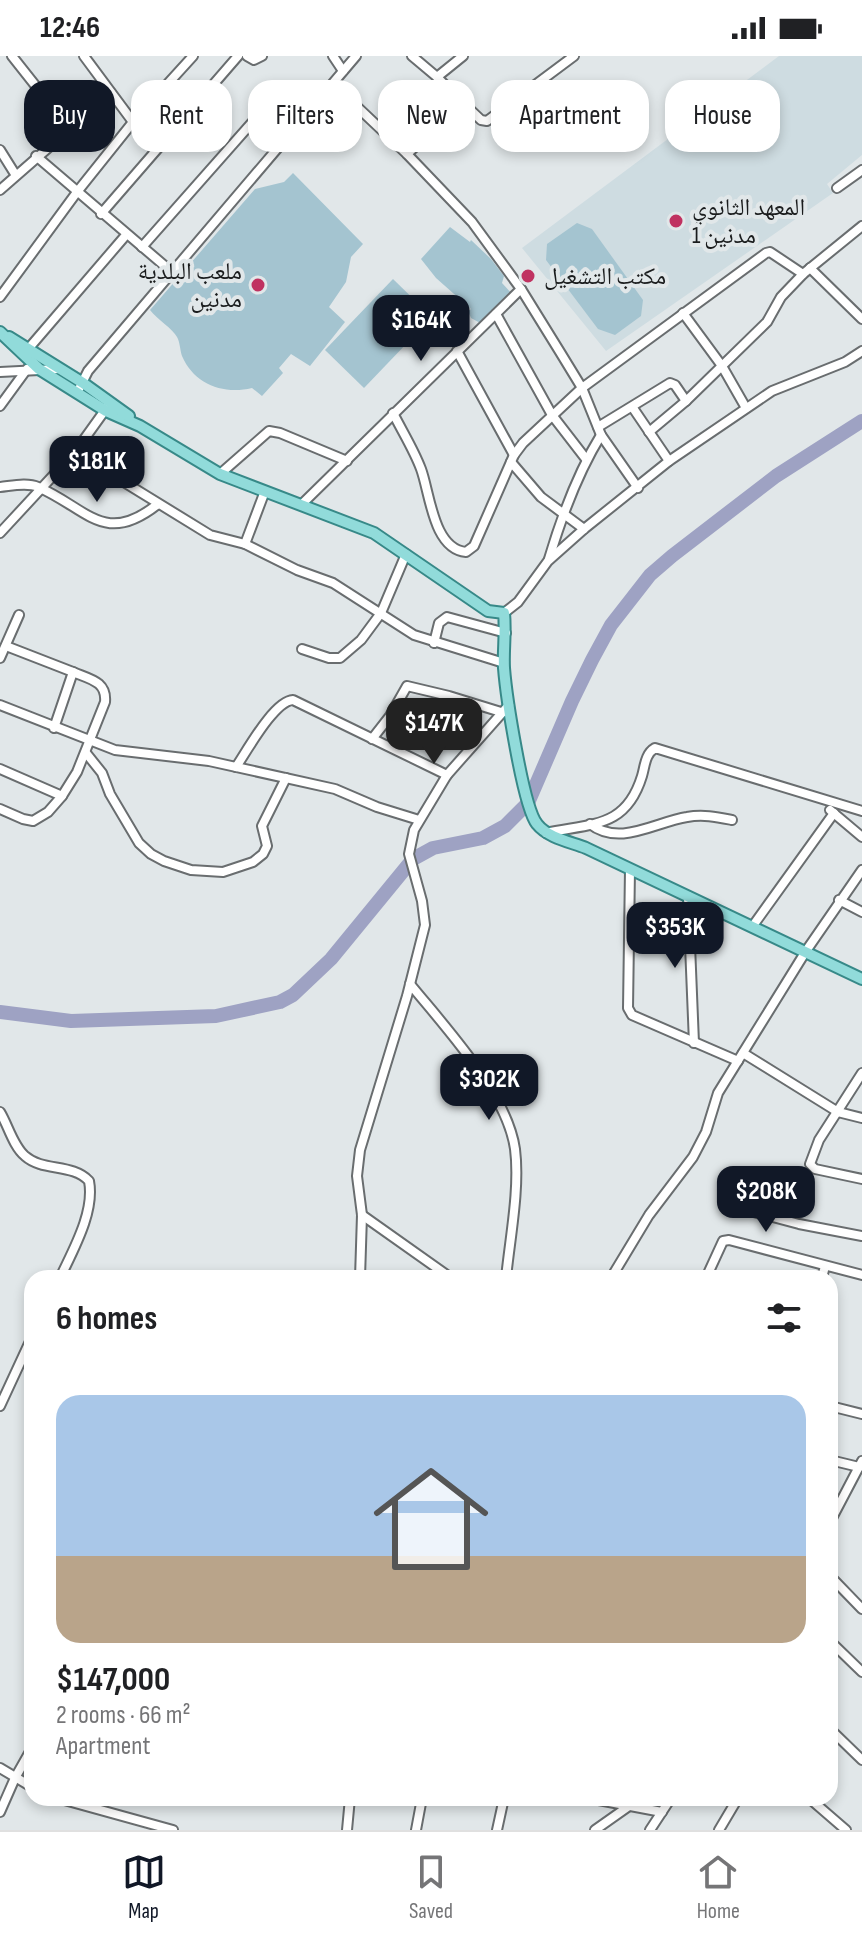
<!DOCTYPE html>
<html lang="en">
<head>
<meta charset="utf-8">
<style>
	:root { --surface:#fff; --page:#f2f2f2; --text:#202124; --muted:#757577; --line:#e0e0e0; --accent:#111827 }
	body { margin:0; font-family:"Sofia Sans Condensed","Noto Naskh Arabic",sans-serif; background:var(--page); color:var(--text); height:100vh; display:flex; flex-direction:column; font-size:30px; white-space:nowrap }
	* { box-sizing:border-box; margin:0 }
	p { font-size:26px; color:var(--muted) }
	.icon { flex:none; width:44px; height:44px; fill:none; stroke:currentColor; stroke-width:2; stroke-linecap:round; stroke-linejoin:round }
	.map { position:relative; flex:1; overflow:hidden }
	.sheet { position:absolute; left:24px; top:1214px; width:814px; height:536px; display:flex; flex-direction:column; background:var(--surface); border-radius:24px; box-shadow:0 4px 12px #0003 }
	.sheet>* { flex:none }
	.guide { position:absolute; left:24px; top:24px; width:814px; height:72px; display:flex; gap:16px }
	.price { position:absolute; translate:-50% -68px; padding:0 18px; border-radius:16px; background:var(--accent); color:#fff; font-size:26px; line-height:52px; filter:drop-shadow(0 2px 4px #0008) }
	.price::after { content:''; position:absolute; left:50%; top:48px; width:24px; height:18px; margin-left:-12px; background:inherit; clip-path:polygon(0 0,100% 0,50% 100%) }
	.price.selected { background:#222; color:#fff }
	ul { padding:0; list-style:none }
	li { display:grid; align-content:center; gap:16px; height:424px; padding:0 32px }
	li span { display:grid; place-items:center; height:248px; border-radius:24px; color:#555 }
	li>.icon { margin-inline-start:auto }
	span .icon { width:144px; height:144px; fill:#fffc; stroke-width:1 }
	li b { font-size:34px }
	h2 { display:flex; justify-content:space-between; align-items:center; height:96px; padding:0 32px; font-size:34px }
	.tag { padding:0 28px; border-radius:24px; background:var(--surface); box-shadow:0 4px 12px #0003; font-size:28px; line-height:72px }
	.tag.selected { background:var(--accent); color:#fff }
	.status { display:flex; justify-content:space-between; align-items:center; height:56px; padding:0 40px; background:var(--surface); direction:ltr }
	.status svg { height:22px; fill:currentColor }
	.tab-bar { display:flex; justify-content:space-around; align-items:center; height:112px; border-top:2px solid var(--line); background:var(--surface); font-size:22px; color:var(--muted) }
	.tab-bar a { display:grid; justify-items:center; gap:4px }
	.tab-bar .selected { color:var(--accent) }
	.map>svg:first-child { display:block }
</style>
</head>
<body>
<div class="status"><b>12:46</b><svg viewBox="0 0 49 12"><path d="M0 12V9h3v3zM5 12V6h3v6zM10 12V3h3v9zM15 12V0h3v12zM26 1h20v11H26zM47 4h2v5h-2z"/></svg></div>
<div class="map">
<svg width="862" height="1774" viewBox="0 0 862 1774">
	<rect width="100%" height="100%" fill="#e1e7e9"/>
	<path fill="#cedce1" d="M779 0H862V99L827 128 833 137 606 295 522 192Z"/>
	<g fill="#a4c4d0">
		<path d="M293 117 363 188 351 201 346 226 329 251 345 266 310 310 291 298 279 312 283 317 262 340 252 332C223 339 194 328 182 300 180 294 180 286 177 281 173 273 157 263 150 254L255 133 284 126Z"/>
		<path d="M577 167 592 173 643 244 641 260 615 279 598 273 546 204 547 188Z"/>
		<path d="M450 171 470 186 471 184 491 203 504 220 502 227 513 239 482 268 471 262 468 255 471 253 436 222 421 203Z"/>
		<path d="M393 223 432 261 364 332 325 294Z"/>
	</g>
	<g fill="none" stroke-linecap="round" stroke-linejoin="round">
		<path stroke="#9ea2c3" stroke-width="14" d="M0 956 71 965 216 960 280 946 293 939 331 903 413 803 433 792 483 782 505 770 528 747 572 645 592 604 611 569 650 519 672 500 776 420 862 365"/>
		<defs>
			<g id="minor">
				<path d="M12 0 69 72"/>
				<path d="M84 0 133 66"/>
				<path d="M247 0 254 4 262 0"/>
				<path d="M333 0 343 15"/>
				<path d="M412 0 437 21 463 0"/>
				<path d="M333 28 407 98 472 166 521 233 560 296 582 332 601 379 638 432"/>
				<path d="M463 47 481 64 487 65 574 0"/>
				<path d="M0 94 15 118"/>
				<path d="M407 98 463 47 437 21"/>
				<path d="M36 100 173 217"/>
				<path d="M837 132 862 114"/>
				<path d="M0 134 111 37"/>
				<path d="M101 158 238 0"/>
				<path d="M142 191 264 53 269 54 294 72"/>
				<path d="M810 212 862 263"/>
				<path d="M0 241 77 136 133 66 193 0"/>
				<path d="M683 257 722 310 746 352"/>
				<path d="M496 258 552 359 586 403"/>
				<path d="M29 292 126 179"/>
				<path d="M457 295 514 399"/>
				<path d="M0 316 59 313"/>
				<path d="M77 337 88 315 356 0"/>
				<path d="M0 350 27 313"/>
				<path d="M633 352 669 405"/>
				<path d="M393 357C402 375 414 394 421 413 430 437 433 493 466 496L474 490 514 399 523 387 582 332 766 197 770 196 803 218"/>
				<path d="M598 371 670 327 675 329 686 345"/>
				<path d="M649 376 686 345 767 266 781 241 803 218 862 170"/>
				<path d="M75 396 210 479 245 488 297 514 333 527 414 579 504 607"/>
				<path d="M511 406 541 441 584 473"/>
				<path d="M220 418 269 375 280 377 347 405"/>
				<path d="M0 431C11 430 27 426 38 431 87 452 104 491 158 448"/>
				<path d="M302 448 521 233"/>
				<path d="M0 477 75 396 108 350"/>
				<path d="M245 488 265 435"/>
				<path d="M549 503C562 459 577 418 601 379"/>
				<path d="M504 557 518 546 548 505 584 473 669 405 772 335 845 306 862 295"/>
				<path d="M434 587 439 567 447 561 506 577"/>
				<path d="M6 590 73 616"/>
				<path d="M302 593 329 602H340L361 584 381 557 406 498"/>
				<path d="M0 602 19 559"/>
				<path d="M0 649 115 694 209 705 335 733 377 751 419 764"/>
				<path d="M372 683 390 660 407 630 449 640 501 656"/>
				<path d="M86 697 102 717 110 738 139 787 151 798 164 805 191 814 223 816 253 806 263 798 267 790 262 770 286 722"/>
				<path d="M236 711C247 695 274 645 293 644L447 719"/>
				<path d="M0 713 62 740 77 716 105 646C107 625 89 623 73 616L54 672"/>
				<path d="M0 753 23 763 33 765 48 756 62 740"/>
				<path d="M830 754 862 781"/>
				<path d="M590 768C620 791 655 766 687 761 703 758 717 761 732 764"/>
				<path d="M546 777C593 767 626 772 642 720 645 710 645 698 655 692L862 755"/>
				<path d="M630 813 628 952 632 959 738 1005"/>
				<path d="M688 840 694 987"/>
				<path d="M839 844 862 856"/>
				<path d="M752 871 834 757"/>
				<path d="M410 928C445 971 507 1037 515 1093 520 1132 510 1182 506 1222"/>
				<path d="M743 997 838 1056 862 1062"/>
				<path d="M862 1017 819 1084 810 1108 815 1113 862 1123"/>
				<path d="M0 1056C8 1069 13 1090 25 1100 43 1116 72 1107 89 1125 95 1156 73 1194 60 1222"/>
				<path d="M739 1152 799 1168 862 1180"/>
				<path d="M362 1159 451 1222"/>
				<path d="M360 1222 362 1159 357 1120 360 1094 407 940 425 869 422 845 409 798 414 774 447 719 509 649"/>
				<path d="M611 1222 649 1159 693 1101 706 1076 718 1037 806 895 862 814"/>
				<path d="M706 1222 723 1185 729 1184 862 1219"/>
				<path d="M822 1222 825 1210"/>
				<path d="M0 1350 32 1281"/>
				<path d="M830 1350 862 1358"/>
				<path d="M830 1404 859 1411"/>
				<path d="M830 1466 862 1405"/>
				<path d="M830 1520 862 1553"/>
				<path d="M830 1585 862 1616"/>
				<path d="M830 1673 862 1704"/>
				<path d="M0 1712 32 1731"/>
				<path d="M57 1742 173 1774"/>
				<path d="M588 1742 662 1756"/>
				<path d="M809 1742 846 1774"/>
				<path d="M0 1756 15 1722 32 1692"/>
				<path d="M347 1774 350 1742"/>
				<path d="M416 1774 422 1742"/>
				<path d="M497 1774 504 1742"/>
				<path d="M595 1774 629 1750"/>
				<path d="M650 1774 671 1742"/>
				<path d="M719 1774 738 1742"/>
			</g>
			<g id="major">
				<path d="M0 276 39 313 106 355 140 370 220 418 374 477 488 555 504 557C506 576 503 594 504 612 506 638 523 751 537 768 548 782 571 786 586 792L862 923"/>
				<path d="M9 281 83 327 129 360"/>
			</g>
		</defs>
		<use href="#minor" stroke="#696d6f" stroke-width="12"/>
		<use href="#major" stroke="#378988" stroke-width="14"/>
		<use href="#minor" stroke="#fff" stroke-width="8"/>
		<use href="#major" stroke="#91dbda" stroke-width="10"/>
	</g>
	<g fill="#c03261" stroke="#e1e7e9" stroke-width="3">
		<circle cx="676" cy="165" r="8"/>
		<circle cx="528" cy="220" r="8"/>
		<circle cx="258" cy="229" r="8"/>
	</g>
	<g text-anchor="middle" stroke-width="8" stroke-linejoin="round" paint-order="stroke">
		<g font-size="24" fill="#1a1c1d" stroke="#e1e7e9" text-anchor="start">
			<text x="692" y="159">المعهد الثانوي<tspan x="692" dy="28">مدنين 1</tspan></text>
			<text x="242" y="223" text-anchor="end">ملعب البلدية<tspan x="242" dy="28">مدنين</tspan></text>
			<text x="544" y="228">مكتب التشغيل</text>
		</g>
	</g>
</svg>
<b class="price" style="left:421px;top:307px">$164K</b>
<b class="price" style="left:97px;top:448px">$181K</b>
<b class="price selected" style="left:434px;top:710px">$147K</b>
<b class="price" style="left:675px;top:914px">$353K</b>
<b class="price" style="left:489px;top:1066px">$302K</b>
<b class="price" style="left:766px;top:1178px">$208K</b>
<div class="guide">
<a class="tag selected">Buy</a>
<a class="tag">Rent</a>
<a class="tag">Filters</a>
<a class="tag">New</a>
<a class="tag">Apartment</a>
<a class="tag">House</a>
</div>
<section class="sheet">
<h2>6 homes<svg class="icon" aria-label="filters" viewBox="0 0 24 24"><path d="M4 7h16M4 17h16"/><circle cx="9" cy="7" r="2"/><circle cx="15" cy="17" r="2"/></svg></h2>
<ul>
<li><span style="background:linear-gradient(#a9c7e8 65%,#b9a48a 0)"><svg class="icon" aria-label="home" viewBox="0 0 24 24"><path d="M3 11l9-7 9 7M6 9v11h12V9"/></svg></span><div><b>$147,000</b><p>2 rooms · 66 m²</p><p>Apartment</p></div></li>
</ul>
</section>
</div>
<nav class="tab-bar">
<a class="selected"><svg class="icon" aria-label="map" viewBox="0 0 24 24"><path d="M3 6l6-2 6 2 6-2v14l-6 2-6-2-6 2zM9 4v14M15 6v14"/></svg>Map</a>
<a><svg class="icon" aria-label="saved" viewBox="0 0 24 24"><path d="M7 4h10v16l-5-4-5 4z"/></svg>Saved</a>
<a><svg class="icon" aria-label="home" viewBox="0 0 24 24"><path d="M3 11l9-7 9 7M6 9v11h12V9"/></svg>Home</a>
</nav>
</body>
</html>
